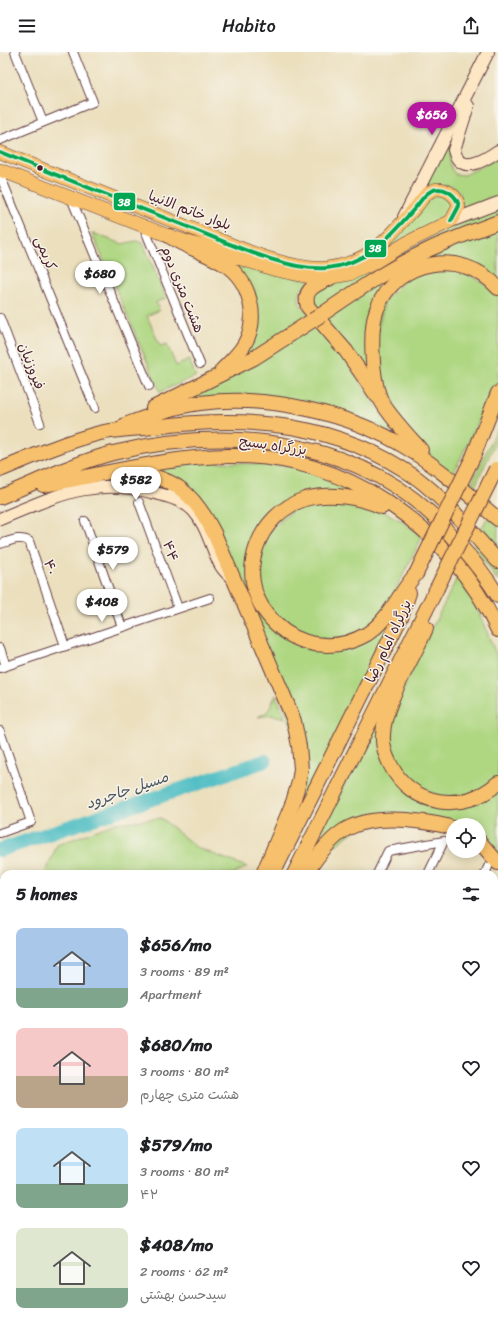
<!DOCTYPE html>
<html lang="en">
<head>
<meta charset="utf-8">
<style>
	:root { --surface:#fff; --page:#f2f2f2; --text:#202124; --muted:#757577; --accent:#b5179e }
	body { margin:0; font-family:Sriracha,"Playpen Sans Arabic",sans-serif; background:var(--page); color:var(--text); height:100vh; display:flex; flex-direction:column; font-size:15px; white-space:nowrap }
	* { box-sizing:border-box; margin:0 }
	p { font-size:13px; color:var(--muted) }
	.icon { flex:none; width:22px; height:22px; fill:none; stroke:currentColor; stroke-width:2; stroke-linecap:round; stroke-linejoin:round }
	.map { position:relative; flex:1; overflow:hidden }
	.details { position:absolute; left:0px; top:818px; width:498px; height:456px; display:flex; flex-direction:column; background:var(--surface); border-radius:12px 12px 0 0; box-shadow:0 2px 10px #0003 }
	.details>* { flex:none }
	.tools { position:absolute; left:446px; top:766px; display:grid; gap:8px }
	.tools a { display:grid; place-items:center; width:40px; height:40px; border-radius:50%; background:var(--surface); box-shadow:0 2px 10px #0003; font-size:20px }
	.price { position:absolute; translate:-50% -34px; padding:0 9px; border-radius:14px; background:#fff; color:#222; font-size:13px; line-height:26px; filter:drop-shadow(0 1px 2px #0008) }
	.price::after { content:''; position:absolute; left:50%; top:24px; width:12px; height:9px; margin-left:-6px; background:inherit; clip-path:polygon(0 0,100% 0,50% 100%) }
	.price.current { background:var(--accent); color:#fff }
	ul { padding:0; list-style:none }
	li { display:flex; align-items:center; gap:12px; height:100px; padding:0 16px }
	li span { display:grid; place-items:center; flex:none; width:112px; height:80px; border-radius:8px; color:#555 }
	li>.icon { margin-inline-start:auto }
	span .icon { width:48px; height:48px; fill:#fffc; stroke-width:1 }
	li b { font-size:17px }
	h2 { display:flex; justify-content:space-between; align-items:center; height:48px; padding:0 16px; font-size:17px }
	header { display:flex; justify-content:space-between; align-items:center; height:52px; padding:0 16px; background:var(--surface); font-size:18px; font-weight:600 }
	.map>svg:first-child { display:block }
</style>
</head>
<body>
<header><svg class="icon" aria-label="menu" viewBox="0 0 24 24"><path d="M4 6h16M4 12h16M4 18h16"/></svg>Habito<svg class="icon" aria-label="share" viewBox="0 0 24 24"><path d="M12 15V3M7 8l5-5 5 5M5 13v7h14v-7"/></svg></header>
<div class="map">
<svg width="498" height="1274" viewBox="0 0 498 1274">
	<rect width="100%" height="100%" fill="#f7f3e8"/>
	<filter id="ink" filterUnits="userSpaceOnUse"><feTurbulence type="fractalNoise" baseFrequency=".025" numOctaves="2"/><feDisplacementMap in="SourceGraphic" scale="8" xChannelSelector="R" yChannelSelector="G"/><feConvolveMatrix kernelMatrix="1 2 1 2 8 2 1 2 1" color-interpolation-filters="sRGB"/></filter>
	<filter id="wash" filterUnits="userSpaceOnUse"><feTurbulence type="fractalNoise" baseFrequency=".012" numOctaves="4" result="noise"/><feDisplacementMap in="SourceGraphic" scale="16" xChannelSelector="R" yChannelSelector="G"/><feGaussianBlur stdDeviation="0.9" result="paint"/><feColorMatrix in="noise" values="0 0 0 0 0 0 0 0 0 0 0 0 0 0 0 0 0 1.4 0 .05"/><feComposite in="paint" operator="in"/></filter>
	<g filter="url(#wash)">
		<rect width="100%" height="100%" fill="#ebdfbd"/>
		<g fill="#afd782" stroke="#7c7b56">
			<path d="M466 50C461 67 441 108 455 122L465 123 498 106V146L462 159C464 127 446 134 423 138Z"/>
			<path d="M442 141 453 151 447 163 400 189 379 204 426 147Z"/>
			<path d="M498 157V166L316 263 310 243 323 233 352 227 446 177Z"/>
			<path d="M498 175V229L457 207 386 235 372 324 322 266 409 211Z"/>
			<path d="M92 181 122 192 136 189 143 191 166 246 156 250 159 258 147 264 160 294 167 292 176 314 189 308 196 324 160 340Z"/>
			<path d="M221 204 315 230 302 236C294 249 303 256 312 265L234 312 257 267Z"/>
			<path d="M457 215 498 240V329L452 424 416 389 391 351 381 326 376 285 385 248 411 222Z"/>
			<path d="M316 270 331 287 390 374 402 386 345 361 179 347Z"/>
			<path d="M498 376V385L475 434H470Z"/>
			<path d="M200 409 293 414 377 448 311 443 255 488 261 562 327 597 398 557 271 815 305 708 205 456 133 418Z"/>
			<path d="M330 448 380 458 404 470 422 485 386 557 379 567 349 587H307L275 566 256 528 264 485 298 454Z"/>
			<path d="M488 465 498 473V498L481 477Z"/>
			<path d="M476 489 498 520V530L474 493Z"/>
			<path d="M458 524 476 554 498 607V725L485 738 446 747 407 730 394 713 387 673 427 586Z"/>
			<path d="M402 619 381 696 424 749 498 737V804L479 784V773H456L375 762 299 822Z"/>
			<path d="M276 643 285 666 272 663 258 665 268 659Z"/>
			<path d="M161 766 197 796 247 815 234 822H117L111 820 110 822H45L57 793 116 771Z"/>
			<path d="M494 927 498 928V1043L494 1049Z"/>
			<path d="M498 1114V1158L494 1156V1124Z"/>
			<path d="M494 1164 498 1165V1258L497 1183 494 1181Z"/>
		</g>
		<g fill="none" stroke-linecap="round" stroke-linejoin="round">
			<path stroke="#4fbec4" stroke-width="14" d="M0 798 265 709"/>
		</g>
	</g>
	<g filter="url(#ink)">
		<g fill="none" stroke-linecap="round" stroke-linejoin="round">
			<defs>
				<g id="minor">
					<path d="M15 0 43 70"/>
					<path d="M0 88 93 50 73 0"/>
					<path d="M0 123 95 356"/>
					<path d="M71 146 149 334"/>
					<path d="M143 173 200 312"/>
					<path d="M0 266 40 371"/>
					<path d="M139 450 178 556"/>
					<path d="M85 469 122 575"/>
					<path d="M0 492C10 489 20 484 29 489L65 594"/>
					<path d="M0 596 6 614"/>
					<path d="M0 616 210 546"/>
					<path d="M0 679 31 770 0 781"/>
					<path d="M377 822 388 799 444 789 428 822"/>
					<path d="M485 822 488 815"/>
					<path d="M494 912 498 913"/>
					<path d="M494 1054 498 1050"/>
					<path d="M494 1115 498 1104"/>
					<path d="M494 1160 498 1162"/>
					<path d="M409 1270 417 1274"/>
					<path d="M161 1274 163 1270"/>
					<path d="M205 1274 207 1270"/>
					<path d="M247 1274 249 1270"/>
					<path d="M289 1274 291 1270"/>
					<path d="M325 1274 327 1270"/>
					<path d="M358 1274 360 1270"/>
					<path d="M390 1274 392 1270"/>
					<path d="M423 1274 425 1270"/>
				</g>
				<g id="secondary">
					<path d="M468 54 454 98C460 124 485 108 498 99"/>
					<path d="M404 165 488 0"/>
					<path d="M451 169 498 151"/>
					<path d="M0 467C56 444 93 424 155 441 168 444 183 448 193 458 207 473 211 495 220 512 223 518 228 522 232 526"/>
					<path d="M0 941 4 945"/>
					<path d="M0 974 4 971"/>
				</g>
				<g id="primary">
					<path d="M0 100C61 125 122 149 183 173 222 188 287 220 327 216 370 211 389 185 415 156 421 150 423 143 431 139 443 133 456 142 459 154L451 169 408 190 372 212 350 222 319 227 276 218 169 184 0 118"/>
					<path d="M0 990 4 986"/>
					<path d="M63 1274 65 1270"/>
					<path d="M77 1274 79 1270"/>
				</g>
				<g id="trunk">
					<path d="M169 184C186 195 206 201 224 212 250 228 260 266 244 293 239 302 230 310 222 318"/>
					<path d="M330 226C316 233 302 237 308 255L346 299 377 344"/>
					<path d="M321 263C356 239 391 215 430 197 452 187 475 179 498 170"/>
					<path d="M153 356 254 306 313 268"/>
					<path d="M125 373C149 364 174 354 200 351 267 342 350 361 407 396 440 416 469 443 498 467"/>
					<path d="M421 398C412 388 384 358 380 346 372 326 369 277 377 257 396 206 463 196 498 236"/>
					<path d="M473 405 498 341"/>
					<path d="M0 418C33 404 65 390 100 381 117 377 136 377 154 375 248 363 338 370 418 427 448 450 472 481 498 509"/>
					<path d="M127 420C174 424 193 440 214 481L288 654 294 669 299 694 301 717 299 730 293 750 263 822"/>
					<path d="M43 433C105 422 166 405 229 404 344 401 450 475 498 578"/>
					<path d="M0 445C37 430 74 411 113 401 219 375 344 383 429 460 440 469 448 481 458 491 473 508 486 524 498 544"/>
					<path d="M382 455C360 445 329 440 305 447 258 462 235 522 267 562 277 575 290 585 306 590 326 596 348 593 367 582 389 568 399 541 416 522"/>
					<path d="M426 576C413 608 384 649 383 683 382 693 386 704 390 712 411 755 464 762 498 731"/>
					<path d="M479 789 498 811"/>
					<path d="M273 822 401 565 409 541"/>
					<path d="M294 822 437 536"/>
					<path d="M306 822C334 777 354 764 407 768 423 770 438 771 453 776"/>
				</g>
			</defs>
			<use href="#minor" stroke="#623c41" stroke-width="10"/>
			<use href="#secondary" stroke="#623c41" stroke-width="14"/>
			<use href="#primary" stroke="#623c41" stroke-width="14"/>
			<use href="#trunk" stroke="#623c41" stroke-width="16"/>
			<use href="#minor" stroke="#fff" stroke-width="8"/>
			<use href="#secondary" stroke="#fce6c4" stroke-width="12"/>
			<use href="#primary" stroke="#f7c06c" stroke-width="13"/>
			<use href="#trunk" stroke="#f7c06c" stroke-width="14"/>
			<defs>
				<g id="trunk-bridge">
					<path d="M313 268 321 263"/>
					<path d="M416 522 473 405"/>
					<path d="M437 536 496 417"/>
				</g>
			</defs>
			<use href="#trunk-bridge" stroke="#623c41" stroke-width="16" stroke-linecap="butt"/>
			<use href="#trunk-bridge" stroke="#f7c06c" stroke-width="14"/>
			<defs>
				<path id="bus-1" d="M0 100C61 125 122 149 183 173 222 188 287 220 327 216 370 211 389 185 415 156 421 150 423 143 431 139 443 133 456 142 459 154L451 169"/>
			</defs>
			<use href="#bus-1" stroke="#f7f3e8" stroke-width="7"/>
			<use href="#bus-1" stroke="#00a651" stroke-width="4"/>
		</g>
	</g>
	<circle fill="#4a1f2b" stroke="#f7f3e8" stroke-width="1.5" cx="40" cy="116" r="3.5"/>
	<g text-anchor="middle" stroke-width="3" stroke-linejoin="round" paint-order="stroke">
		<g font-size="14" fill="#4a1f2b" stroke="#f7f3e8">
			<text transform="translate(190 158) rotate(21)" y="5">بلوار خاتم الانبیا</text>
			<text transform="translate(46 201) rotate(68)" y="5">کریمی</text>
			<text transform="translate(183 237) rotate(68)" y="5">هشت متری دوم</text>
			<text transform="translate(32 314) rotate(69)" y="5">فیروزنیان</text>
			<text transform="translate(273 393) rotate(8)" y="5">بزرگراه بسیج</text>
			<text transform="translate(171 499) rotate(70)" y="5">۴۴</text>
			<text transform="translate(51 515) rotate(71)" y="5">۴۰</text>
			<text transform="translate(388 589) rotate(-65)" y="5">بزرگراه امام رضا</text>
		</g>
		<g font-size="15" font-style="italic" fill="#4c5761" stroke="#f7f3e8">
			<text transform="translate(127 738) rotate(-19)" y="5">مسیل جاجرود</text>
		</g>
	</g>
	<g stroke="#f7f3e8" stroke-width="1.5">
		<rect x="113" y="140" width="23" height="19" rx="4" fill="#00a651"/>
		<rect x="364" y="187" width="23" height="19" rx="4" fill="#00a651"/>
	</g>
	<g font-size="11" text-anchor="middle" font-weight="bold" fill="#fff">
		<text x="124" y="154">38</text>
		<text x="375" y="200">38</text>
	</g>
</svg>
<div class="tools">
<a><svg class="icon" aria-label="locate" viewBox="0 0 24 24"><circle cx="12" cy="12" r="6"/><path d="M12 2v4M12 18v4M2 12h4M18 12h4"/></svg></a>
</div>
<b class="price current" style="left:432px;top:84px">$656</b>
<b class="price" style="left:100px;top:243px">$680</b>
<b class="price" style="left:136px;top:449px">$582</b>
<b class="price" style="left:113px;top:519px">$579</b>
<b class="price" style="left:102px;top:571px">$408</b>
<section class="details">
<h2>5 homes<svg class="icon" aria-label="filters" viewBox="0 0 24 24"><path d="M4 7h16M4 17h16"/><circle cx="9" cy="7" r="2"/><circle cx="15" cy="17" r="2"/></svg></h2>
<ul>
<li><span style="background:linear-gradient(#a9c7e8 75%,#7fa58c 0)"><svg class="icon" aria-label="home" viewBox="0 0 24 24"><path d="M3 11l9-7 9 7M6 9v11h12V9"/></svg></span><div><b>$656/mo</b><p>3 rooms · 89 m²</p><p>Apartment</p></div><svg class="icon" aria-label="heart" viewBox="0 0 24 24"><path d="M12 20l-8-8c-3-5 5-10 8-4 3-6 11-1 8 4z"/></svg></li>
<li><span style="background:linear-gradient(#f6c9c9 60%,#b9a48a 0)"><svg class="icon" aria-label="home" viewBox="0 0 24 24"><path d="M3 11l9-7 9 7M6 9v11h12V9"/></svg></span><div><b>$680/mo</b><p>3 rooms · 80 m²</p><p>هشت متری چهارم</p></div><svg class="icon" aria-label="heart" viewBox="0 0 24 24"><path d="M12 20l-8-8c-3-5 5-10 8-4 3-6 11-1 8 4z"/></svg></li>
<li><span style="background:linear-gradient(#bfe0f5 70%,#7fa58c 0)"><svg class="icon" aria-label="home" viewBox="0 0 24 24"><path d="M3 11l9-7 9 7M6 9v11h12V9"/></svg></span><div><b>$579/mo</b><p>3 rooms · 80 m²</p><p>۴۲</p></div><svg class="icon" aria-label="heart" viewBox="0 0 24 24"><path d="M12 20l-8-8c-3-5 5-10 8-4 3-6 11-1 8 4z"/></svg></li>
<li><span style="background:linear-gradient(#dfe7d0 75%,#7fa58c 0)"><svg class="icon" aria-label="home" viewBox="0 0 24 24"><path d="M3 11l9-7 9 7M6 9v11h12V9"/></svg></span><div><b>$408/mo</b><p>2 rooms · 62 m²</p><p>سیدحسن بهشتی</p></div><svg class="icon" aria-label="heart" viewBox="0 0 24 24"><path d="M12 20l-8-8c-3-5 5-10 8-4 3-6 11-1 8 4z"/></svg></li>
</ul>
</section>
</div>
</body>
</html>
